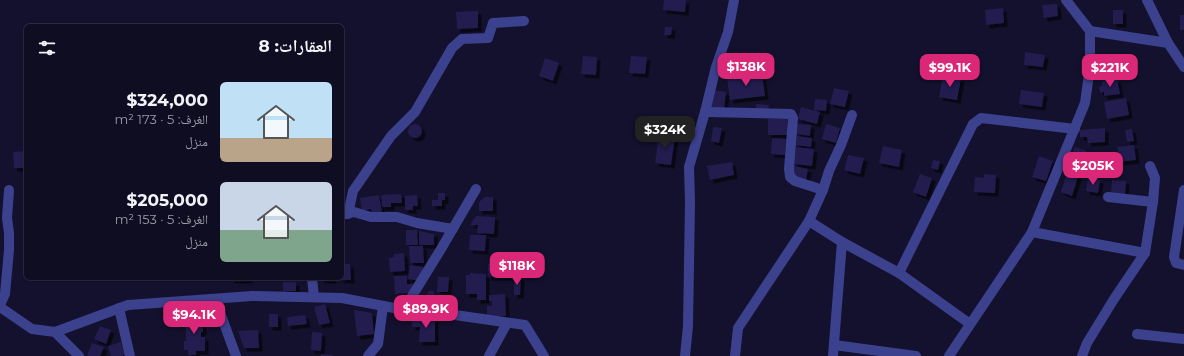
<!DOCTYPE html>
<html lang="ar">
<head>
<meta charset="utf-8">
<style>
	:root { --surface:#0e0d22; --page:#17162a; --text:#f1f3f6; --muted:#9b9ca5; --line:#2e2d40; --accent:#db2777 }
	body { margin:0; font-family:Montserrat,"Noto Naskh Arabic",sans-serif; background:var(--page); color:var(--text); direction:rtl; height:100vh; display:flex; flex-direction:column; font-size:15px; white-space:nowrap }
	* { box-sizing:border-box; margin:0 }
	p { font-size:13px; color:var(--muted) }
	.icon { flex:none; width:22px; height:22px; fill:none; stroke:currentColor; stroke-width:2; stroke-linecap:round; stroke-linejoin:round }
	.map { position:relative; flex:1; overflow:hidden; direction:ltr }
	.sheet { position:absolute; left:24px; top:24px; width:320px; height:256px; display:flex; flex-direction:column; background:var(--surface); border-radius:6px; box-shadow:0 1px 3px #0004,0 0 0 1px var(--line); direction:rtl }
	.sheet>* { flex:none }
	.price { position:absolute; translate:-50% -34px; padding:0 9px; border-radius:8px; background:var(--accent); color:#fff; font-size:13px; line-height:26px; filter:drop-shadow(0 1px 2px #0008) }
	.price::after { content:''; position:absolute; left:50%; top:24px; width:12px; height:9px; margin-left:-6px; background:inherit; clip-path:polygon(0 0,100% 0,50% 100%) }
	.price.active { background:#222; color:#fff }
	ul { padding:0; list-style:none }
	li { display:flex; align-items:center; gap:12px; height:100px; padding:0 12px }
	li span { display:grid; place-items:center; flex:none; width:112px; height:80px; border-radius:6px; color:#555 }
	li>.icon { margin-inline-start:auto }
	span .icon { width:48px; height:48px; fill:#fffc; stroke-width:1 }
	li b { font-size:17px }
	h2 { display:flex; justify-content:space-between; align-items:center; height:48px; padding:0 12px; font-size:17px }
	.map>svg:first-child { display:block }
</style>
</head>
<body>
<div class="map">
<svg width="1184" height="356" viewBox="0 0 1184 356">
	<defs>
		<filter id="shadow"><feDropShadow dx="3.5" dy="3.5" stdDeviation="0" flood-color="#0009"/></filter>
	</defs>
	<rect width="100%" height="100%" fill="#13112e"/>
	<g fill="#221d4f" filter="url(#shadow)">
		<path d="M664 0H686L685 12 663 10Z"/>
		<path d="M1057 4 1058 16 1044 18 1042 5Z"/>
		<path d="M1003 8 1004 23 986 25 985 10Z"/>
		<rect x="1113" y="10" width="10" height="14"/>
		<path d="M478 11V28L457 29 456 12Z"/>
		<rect x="1180" y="15" width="4" height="15"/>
		<path d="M665 27H672L671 35H664Z"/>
		<path d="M1025 52 1045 55 1043 67 1024 65Z"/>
		<path d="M583 56 597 57 596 75 581 74Z"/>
		<path d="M631 56 647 57 645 74 629 73Z"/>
		<path d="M545 58 559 63 553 81 539 76Z"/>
		<path d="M762 73 765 96 730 100 727 78Z"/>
		<path d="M943 75 961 78 957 100 939 97Z"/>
		<path d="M1117 79 1120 94 1104 96V92L1100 93 1099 87 1102 86V81Z"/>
		<path d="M834 88 849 91 845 107 830 104Z"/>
		<path d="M714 90 726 92 724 109 711 107Z"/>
		<path d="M1021 90 1044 93 1042 107 1019 104Z"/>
		<path d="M1126 98 1129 115 1107 119 1104 102Z"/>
		<path d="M815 99 827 100 826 111 814 110Z"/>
		<path d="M756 104 769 105 768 111H756Z"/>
		<path d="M801 107 820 112 817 124 798 119Z"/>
		<rect x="768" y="119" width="19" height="16"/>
		<path d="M797 124 811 125 810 136 796 134Z"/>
		<path d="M826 124 840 128 836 143 822 139Z"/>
		<circle cx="415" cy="131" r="7"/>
		<path d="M713 127 722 128 719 143 711 141Z"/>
		<path d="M1105 128V142L1088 143 1087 137H1080V130Z"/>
		<path d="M1132 129 1134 141 1127 142 1125 130Z"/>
		<path d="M659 135 675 137 671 165 655 163Z"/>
		<path d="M797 136 812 138 811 147 796 145Z"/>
		<path d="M772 138 786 139 785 155 771 154Z"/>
		<path d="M1134 145 1136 160 1117 162 1116 152H1118L1117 147Z"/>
		<path d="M883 146 902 150 899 167 879 163Z"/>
		<path d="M796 147 814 149 812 166 794 164Z"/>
		<path d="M1075 147 1087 151 1083 165 1070 161Z"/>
		<path d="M26 151V168H14L13 152Z"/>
		<path d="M848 155 864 158 860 174 844 170Z"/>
		<path d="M1039 156 1053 161 1046 181 1032 177Z"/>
		<path d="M933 160 940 161 938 170 931 168Z"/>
		<path d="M732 162 734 175 710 180 707 166Z"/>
		<path d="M794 166 808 169 806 180 792 178Z"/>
		<path d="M1069 166 1080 170 1072 196 1061 192Z"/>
		<path d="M920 174 932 178 926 197 913 192Z"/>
		<path d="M984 174 996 175 995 193 974 192 975 177 984 178Z"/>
		<path d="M1088 178 1100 180 1098 193 1086 191Z"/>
		<path d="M1112 180 1126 181 1125 196 1111 194Z"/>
		<path d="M438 193H445V200H442V206H432V200H438Z"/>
		<path d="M401 194 402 203H391V207H382L381 195Z"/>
		<path d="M379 195 382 212 372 213 371 209 362 211 360 198Z"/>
		<path d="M417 195 418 206H413V210H405V196Z"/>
		<path d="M485 197H493V211H479V202Z"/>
		<path d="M476 216 495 217 494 234 477 233 478 225H470Z"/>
		<path d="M406 230H417L418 245H406Z"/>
		<path d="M419 231 434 234V245H419Z"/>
		<path d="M470 235H486L485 251 469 250Z"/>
		<path d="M409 246H423L424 263H410Z"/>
		<path d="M404 253 405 271 390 272 389 258 394 257V254Z"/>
		<path d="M342 264H350L351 280H340V278H342Z"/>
		<rect x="488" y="264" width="21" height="13"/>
		<path d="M410 265 423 267 421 281 408 279Z"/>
		<path d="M470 273 486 274V300H477V294H466V275H470Z"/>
		<path d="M394 276H407V284H415L410 293 395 294Z"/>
		<path d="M438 277H449L448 292H437Z"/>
		<path d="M514 277H521L520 295H514Z"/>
		<rect x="231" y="278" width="18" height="2"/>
		<rect x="321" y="278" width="12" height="2"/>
		<rect x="283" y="282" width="13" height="9"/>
		<path d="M429 291H434V308H419Z"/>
		<path d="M505 294 506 316H487V306H492V301H489V295Z"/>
		<path d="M325 304 330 323 319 325 314 307Z"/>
		<path d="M354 310 372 313 374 334 357 336Z"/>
		<rect x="269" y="314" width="9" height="13"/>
		<path d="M187 315 203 317V332H201V337H205V351H196V355H188V350H184V341H186V329H185V322H187Z"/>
		<path d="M305 315 307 324 288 326 287 317Z"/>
		<path d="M412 319H435V342H419L420 327H412Z"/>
		<path d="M100 326 111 330 106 344 94 339Z"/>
		<path d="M258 330 259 348H244L238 331Z"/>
		<path d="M312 332 322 333 321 351 311 350Z"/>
		<path d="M121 342 125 355 122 356H111L108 346Z"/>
		<path d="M92 343 104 347 100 356H87Z"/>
		<path d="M321 354 333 355V356H321Z"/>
	</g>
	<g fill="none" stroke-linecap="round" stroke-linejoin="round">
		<g stroke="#3c418d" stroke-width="10">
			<path d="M1066 0 1090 31 1168 43"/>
			<path d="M1147 0 1168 43 1184 67"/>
			<path d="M705 112 791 114 793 118 789 169 790 177 795 181 823 190"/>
			<path d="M1184 190 1174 257 1176 263 1184 265"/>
			<path d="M1108 197 1153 202"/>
			<path d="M348 214 353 191 391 136 415 112 452 48 462 39 488 38 493 23 524 21"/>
			<path d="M342 215 354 212 371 217H397L417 223 453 229"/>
			<path d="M809 221 842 242 899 273 970 324"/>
			<path d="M1032 232 1145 253"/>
			<path d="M899 273 973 124 981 118 1075 129"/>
			<path d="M312 278 314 297"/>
			<path d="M215 299 236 356"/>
			<path d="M0 305 5 294 9 250V233L7 218 9 190"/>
			<path d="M0 307 32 329 55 332 79 356"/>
			<path d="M119 308 130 356"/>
			<path d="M404 309 441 249 476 189"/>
			<path d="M55 332 128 305 252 296 342 298 394 308 455 315 525 325 544 356"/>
			<path d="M1137 334 1184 339"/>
			<path d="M834 345 916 356"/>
			<path d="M368 356 378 344 383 306"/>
			<path d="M489 356 507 323"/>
			<path d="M685 356 688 326 690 202 689 167 705 112 716 67 728 32 734 0"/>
			<path d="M735 356 738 328 809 221 823 190 829 171 841 145 852 115"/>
			<path d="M833 356 842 242"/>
			<path d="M949 356 1032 232 1085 103 1090 67V31"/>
			<path d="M1082 356 1087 343 1114 299 1145 253 1153 202 1155 178 1150 166"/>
		</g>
	</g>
</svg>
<b class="price" style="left:746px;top:87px">$138K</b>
<b class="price" style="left:950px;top:88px">$99.1K</b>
<b class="price" style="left:1110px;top:88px">$221K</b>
<b class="price active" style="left:665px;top:150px">$324K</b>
<b class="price" style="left:1093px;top:186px">$205K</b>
<b class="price" style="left:517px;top:286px">$118K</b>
<b class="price" style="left:426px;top:329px">$89.9K</b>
<b class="price" style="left:194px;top:335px">$94.1K</b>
<section class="sheet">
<h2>العقارات: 8<svg class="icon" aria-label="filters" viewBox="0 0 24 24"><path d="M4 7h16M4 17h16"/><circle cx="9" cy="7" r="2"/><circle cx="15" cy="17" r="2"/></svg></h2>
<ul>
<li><span style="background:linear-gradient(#bfe0f5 70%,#b9a48a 0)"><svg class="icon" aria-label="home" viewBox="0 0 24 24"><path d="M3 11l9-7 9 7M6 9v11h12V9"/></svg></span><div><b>$324,000</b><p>الغرف: 5 · 173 m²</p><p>منزل</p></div></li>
<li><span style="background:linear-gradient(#c9d6e8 60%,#7fa58c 0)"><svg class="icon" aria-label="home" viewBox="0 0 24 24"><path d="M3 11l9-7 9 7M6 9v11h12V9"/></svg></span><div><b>$205,000</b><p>الغرف: 5 · 153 m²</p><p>منزل</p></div></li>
</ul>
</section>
</div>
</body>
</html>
